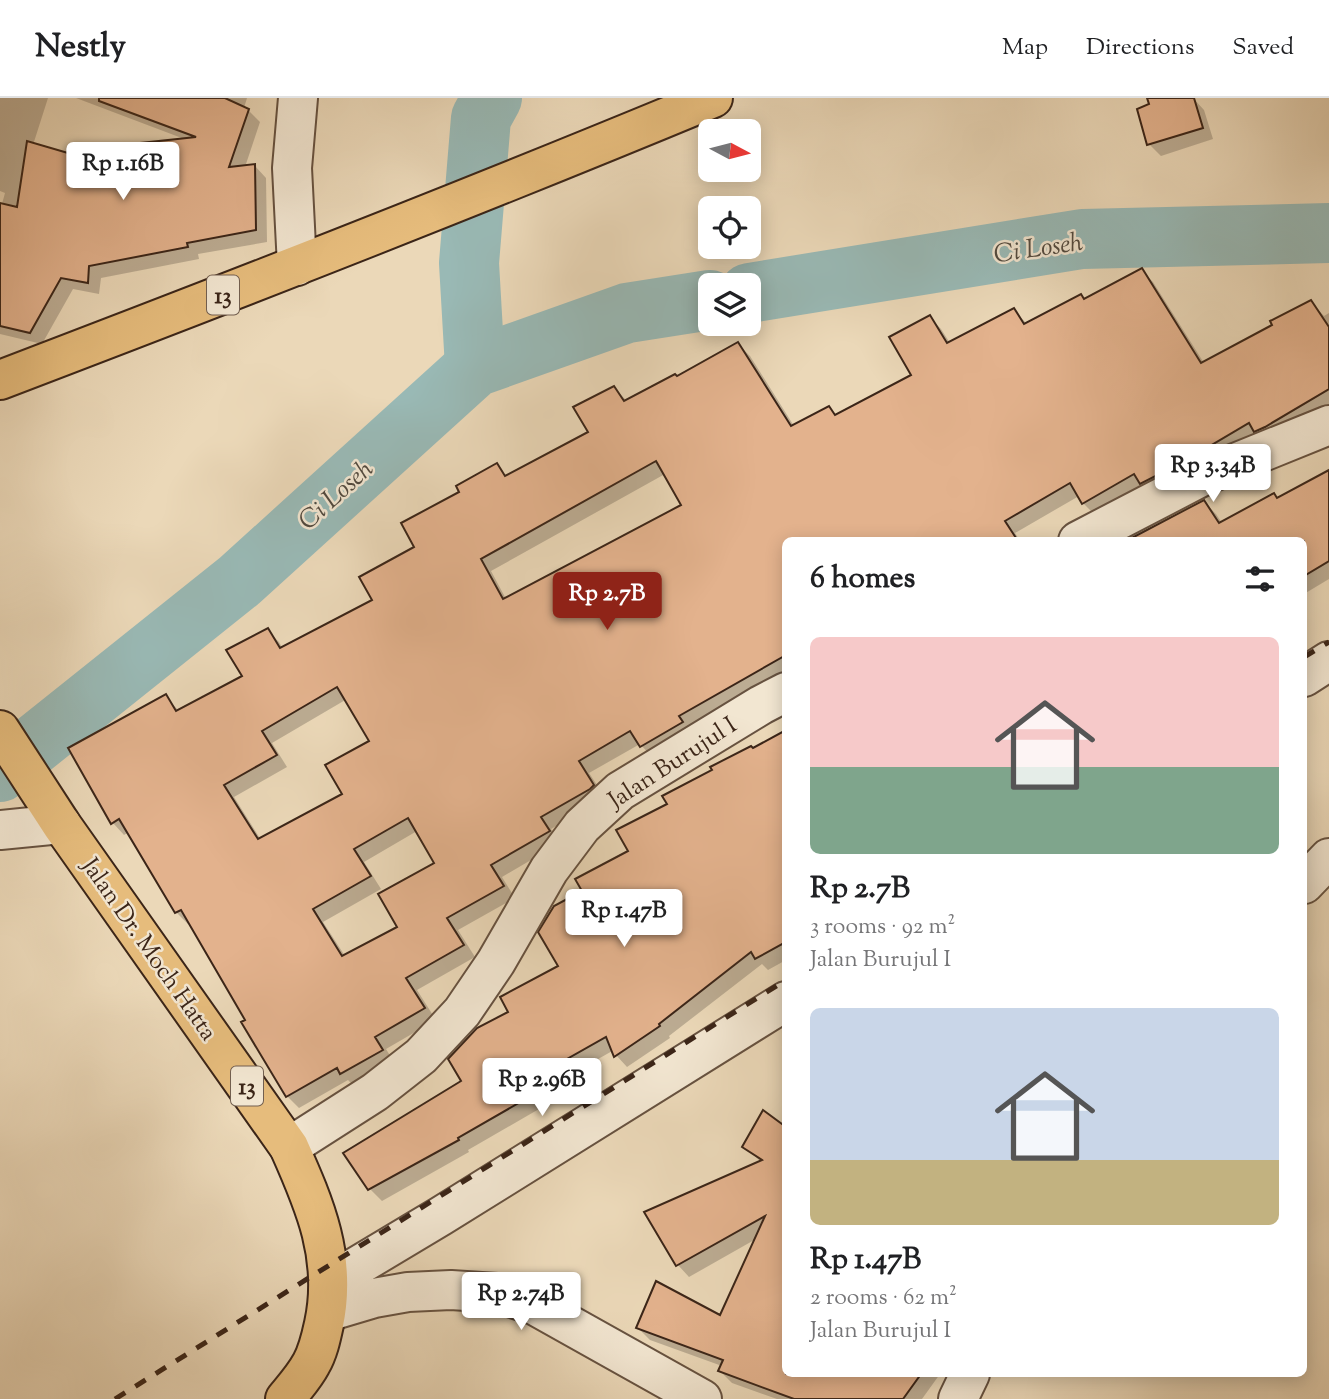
<!DOCTYPE html>
<html lang="en">
<head>
<meta charset="utf-8">
<style>
	:root { --surface:#fff; --page:#f6f6f6; --text:#202124; --muted:#757577; --line:#e0e0e0; --accent:#8f2418 }
	body { margin:0; font-family:"Sorts Mill Goudy",serif; background:var(--page); color:var(--text); height:100vh; display:flex; flex-direction:column; font-size:26px; white-space:nowrap }
	* { box-sizing:border-box; margin:0 }
	p { font-size:23px; color:var(--muted) }
	.icon { flex:none; width:38px; height:38px; fill:none; stroke:currentColor; stroke-width:2; stroke-linecap:round; stroke-linejoin:round }
	.map { position:relative; flex:1; overflow:hidden }
	.panel { position:absolute; left:782px; top:439px; width:525px; height:840px; display:flex; flex-direction:column; background:var(--surface); border-radius:10px; box-shadow:0 4px 18px #0003 }
	.panel>* { flex:none }
	.needle { width:46px; rotate:97deg }
	.buttons { position:absolute; left:698px; top:21px; display:grid; gap:14px }
	.buttons a { display:grid; place-items:center; width:63px; height:63px; border-radius:10px; background:var(--surface); box-shadow:0 4px 18px #0003; font-size:35px }
	.price { position:absolute; translate:-50% -60px; padding:0 16px; border-radius:7px; background:#fff; color:#222; font-size:23px; line-height:46px; filter:drop-shadow(0 2px 4px #0008) }
	.price::after { content:''; position:absolute; left:50%; top:42px; width:21px; height:16px; margin-left:-10px; background:inherit; clip-path:polygon(0 0,100% 0,50% 100%) }
	.price.current { background:var(--accent); color:#fff }
	ul { padding:0; list-style:none }
	li { display:grid; align-content:center; gap:14px; height:371px; padding:0 28px }
	li span { display:grid; place-items:center; height:217px; border-radius:10px; color:#555 }
	li>.icon { margin-inline-start:auto }
	span .icon { width:126px; height:126px; fill:#fffc; stroke-width:1 }
	li b { font-size:30px }
	h2 { display:flex; justify-content:space-between; align-items:center; height:84px; padding:0 28px; font-size:30px }
	header { display:flex; align-items:center; gap:42px; box-sizing:border-box; height:98px; padding:0 35px; background:var(--surface); border-bottom:2px solid var(--line) }
	header strong { font-size:33px }
	nav { display:flex; gap:38px; margin-inline-start:auto; font-size:24px }
	.map>svg:first-child { display:block }
</style>
</head>
<body>
<header>
<strong>Nestly</strong>
<nav><a>Map</a><a>Directions</a><a>Saved</a></nav>
</header>
<div class="map">
<svg width="1329" height="1301" viewBox="0 0 1329 1301">
	<rect width="100%" height="100%" fill="#ebd8b8"/>
	<filter id="stains"><feTurbulence type="fractalNoise" baseFrequency=".00286" numOctaves="4"/><feColorMatrix values="0 0 0 0 .2 0 0 0 0 .09 0 0 0 0 .02 0 0 0 .5 -.17"/></filter>
	<radialGradient id="worn" r=".72"><stop offset=".6" stop-color="#630" stop-opacity="0"/><stop offset="1" stop-color="#630" stop-opacity=".3"/></radialGradient>
	<g fill="#0003" fill-rule="evenodd">
		<path d="M0 0H48L33 47 118 72 187 42 76 0H247L244 10 248 12 260 24 245 69 255 68 266 80 267 144 198 156 199 161 101 180 99 196 73 191 42 246 0 236V113L5 95 0 93Z"/>
		<path d="M1149 0H1193L1204 12 1213 41 1161 58 1149 46 1151 8Z"/>
		<path d="M1142 173 1153 184 1204 265 1275 227 1311 204 1324 218 1329 215V310L1095 417 1083 405 1079 398 1015 435 1020 443H786V575L689 630 653 660 640 646 589 675 605 699 551 731 560 745 502 779 515 800 458 832 475 859 417 892 436 922 386 951 394 964 353 987 348 982 299 1010 287 998 248 923 190 825 188 826 176 814 129 734 124 737 113 725 165 598 179 613 244 579 267 532 279 544 283 551 375 503 462 395 496 368 507 379 590 335 614 290 627 303 677 279 738 246 750 258 794 328 828 310 837 318 914 278 930 219 941 231 950 245 1014 212 1027 226 1085 202ZM665 376 684 408 506 501 491 473ZM347 601 372 644 344 697 261 742 234 699 287 669 272 645ZM417 733 437 766 399 830 345 858 323 824 381 791 364 764Z"/>
		<path d="M1329 374V481L1304 496V443H1130L1204 404 1216 416 1222 425 1278 401Z"/>
		<path d="M786 634V862L768 872 762 866 669 938 670 940 627 969 616 957 614 952 531 999 539 1011 468 1052 469 1054 382 1103 370 1091 346 1055 464 983 511 914 560 869 584 794 631 754 669 707 753 651Z"/>
		<path d="M763 1015 786 1276H940L922 1301H777L732 1285 720 1273 722 1268 650 1242 638 1230 721 1220 756 1141 689 1179 678 1167 761 1064 744 1048Z"/>
	</g>
	<g fill="none" stroke-linecap="round" stroke-linejoin="round">
		<g stroke="#99b9b5" stroke-width="60">
			<path d="M749 195 1082 141 1329 135"/>
			<path d="M475 269 469 165 481 20 492 0"/>
			<path d="M0 674 239 483 475 269 627 215 710 202"/>
		</g>
	</g>
	<g fill="#e3b28d" stroke="#3b2518" stroke-width="2" fill-rule="evenodd">
		<path d="M99 0H225L249 11 229 69 255 66 256 132 187 145 188 149 89 168 88 185 61 180 30 235 0 228V105L17 109 27 43 116 69 113 48 196 39 99 3Z"/>
		<path d="M1147 0H1194L1203 30 1147 47 1137 11 1149 6Z"/>
		<path d="M1142 170 1201 265 1272 227 1270 223 1311 202 1329 229V291L1265 329 1254 334 1249 325 1181 365 1140 386 1134 376 1082 406 1070 385 1005 423 1018 443H786V557L679 618 683 624 640 649 630 633 579 663 594 687 590 691 541 719 550 733 491 767 504 788 447 820 464 847 406 880 425 910 375 939 383 952 340 976 337 970 286 999 241 924 245 922 181 812 175 815 119 721 111 726 68 650 166 596 176 613 242 578 226 552 268 530 280 550 372 502 359 479 414 449 401 425 459 394 456 388 497 365 505 378 588 334 573 309 614 288 624 303 675 276 677 278 738 244 791 328 829 308 835 317 911 277 889 239 930 217 947 245 1014 210 1024 226 1081 196 1084 201ZM656 363 681 407 503 501 481 461ZM337 589 369 643 325 667 342 696 258 741 224 687 277 657 262 633ZM408 720 434 765 378 796 397 829 342 858 313 811 371 778 354 751Z"/>
		<path d="M1329 372V463L1304 478V443H1126L1204 402 1219 425 1274 395 1277 400Z"/>
		<path d="M786 632V844L755 861 751 854 659 926 660 928 614 959 606 939 521 987 529 999 458 1040 459 1042 368 1092 343 1055 461 983 448 961 477 930 508 914 500 899 558 868 538 834 554 808 582 793 575 781 628 753 616 732 667 706 662 698 712 672 710 669 751 648 753 650Z"/>
		<path d="M763 1012 786 1029V1276H921L903 1301H794L718 1273 723 1262 636 1230 656 1183 720 1217 765 1118 676 1168 644 1114 762 1062 742 1049Z"/>
	</g>
	<g fill="none" stroke-linecap="round" stroke-linejoin="round">
		<defs>
			<g id="minor">
				<path d="M297 168 292 70 298 0"/>
				<path d="M1078 443 1203 378 1329 327"/>
				<path d="M1304 579 1329 563"/>
				<path d="M0 732 61 726"/>
				<path d="M1304 786 1329 760"/>
				<path d="M289 1049 375 994 421 958 462 914 496 864 549 772 582 728 620 693 761 607 786 594"/>
				<path d="M329 1185 441 1118 786 903"/>
				<path d="M327 1214 374 1200 408 1194 451 1192 497 1195 534 1207 702 1301"/>
				<path d="M958 1301 970 1276"/>
			</g>
			<g id="highway">
				<path d="M0 282C239 191 477 98 713 0"/>
				<path d="M0 632 61 726 289 1049C315 1107 338 1161 324 1226 321 1240 318 1254 311 1266 304 1279 294 1290 285 1301"/>
			</g>
		</defs>
		<use href="#minor" stroke="#675240" stroke-width="42"/>
		<use href="#highway" stroke="#3b2518" stroke-width="42"/>
		<use href="#minor" stroke="#f2e6d1" stroke-width="38"/>
		<use href="#highway" stroke="#e6bc7c" stroke-width="38"/>
		<g stroke="#3b2518" stroke-width="5" stroke-dasharray="12 12" stroke-linecap="butt">
			<path d="M1304 559 1329 544"/>
			<path d="M115 1301 786 882"/>
		</g>
	</g>
	<g text-anchor="middle" stroke-width="5" stroke-linejoin="round" paint-order="stroke">
		<g fill="#f2e6d1" stroke="#725f50" stroke-width="2">
			<rect x="207" y="177.5" width="32" height="39" rx="5"/>
			<rect x="231" y="968.5" width="32" height="39" rx="5"/>
		</g>
		<g font-size="23" font-weight="bold" fill="#3b2518">
			<text x="223" y="205">13</text>
			<text x="247" y="996">13</text>
		</g>
		<g font-size="24" fill="#3b2518" stroke="#f2e6d1">
			<text transform="translate(672 664) rotate(-33)" y="8">Jalan Burujul I</text>
			<text transform="translate(150 851) rotate(55)" y="8">Jalan Dr. Moch Hatta</text>
		</g>
		<g font-size="26" font-style="italic" fill="#524a3f" stroke="#f2e6d1">
			<text transform="translate(1038 149) rotate(-8)" y="9">Ci Loseh</text>
			<text transform="translate(335 396) rotate(-42)" y="9">Ci Loseh</text>
		</g>
	</g>
	<rect width="100%" height="100%" filter="url(#stains)"/>
	<rect width="100%" height="100%" fill="url(#worn)"/>
</svg>
<div class="buttons">
<a><svg class="needle" viewBox="-14 -14 28 28"><path d="M0-13l5 13h-10z" fill="#e53935"/><path d="M0 13l5-13h-10z" fill="#757577"/></svg></a>
<a><svg class="icon" aria-label="locate" viewBox="0 0 24 24"><circle cx="12" cy="12" r="6"/><path d="M12 2v4M12 18v4M2 12h4M18 12h4"/></svg></a>
<a><svg class="icon" aria-label="layers" viewBox="0 0 24 24"><path d="M12 4l9 5-9 5-9-5zM3 14l9 5 9-5"/></svg></a>
</div>
<b class="price" style="left:123px;top:104px">Rp 1.16B</b>
<b class="price" style="left:1213px;top:406px">Rp 3.34B</b>
<b class="price current" style="left:607px;top:534px">Rp 2.7B</b>
<b class="price" style="left:624px;top:851px">Rp 1.47B</b>
<b class="price" style="left:542px;top:1020px">Rp 2.96B</b>
<b class="price" style="left:521px;top:1234px">Rp 2.74B</b>
<section class="panel">
<h2>6 homes<svg class="icon" aria-label="filters" viewBox="0 0 24 24"><path d="M4 7h16M4 17h16"/><circle cx="9" cy="7" r="2"/><circle cx="15" cy="17" r="2"/></svg></h2>
<ul>
<li><span style="background:linear-gradient(#f6c9c9 60%,#7fa58c 0)"><svg class="icon" aria-label="home" viewBox="0 0 24 24"><path d="M3 11l9-7 9 7M6 9v11h12V9"/></svg></span><div><b>Rp 2.7B</b><p>3 rooms · 92 m²</p><p>Jalan Burujul I</p></div></li>
<li><span style="background:linear-gradient(#c9d6e8 70%,#c2b280 0)"><svg class="icon" aria-label="home" viewBox="0 0 24 24"><path d="M3 11l9-7 9 7M6 9v11h12V9"/></svg></span><div><b>Rp 1.47B</b><p>2 rooms · 62 m²</p><p>Jalan Burujul I</p></div></li>
</ul>
</section>
</div>
</body>
</html>
